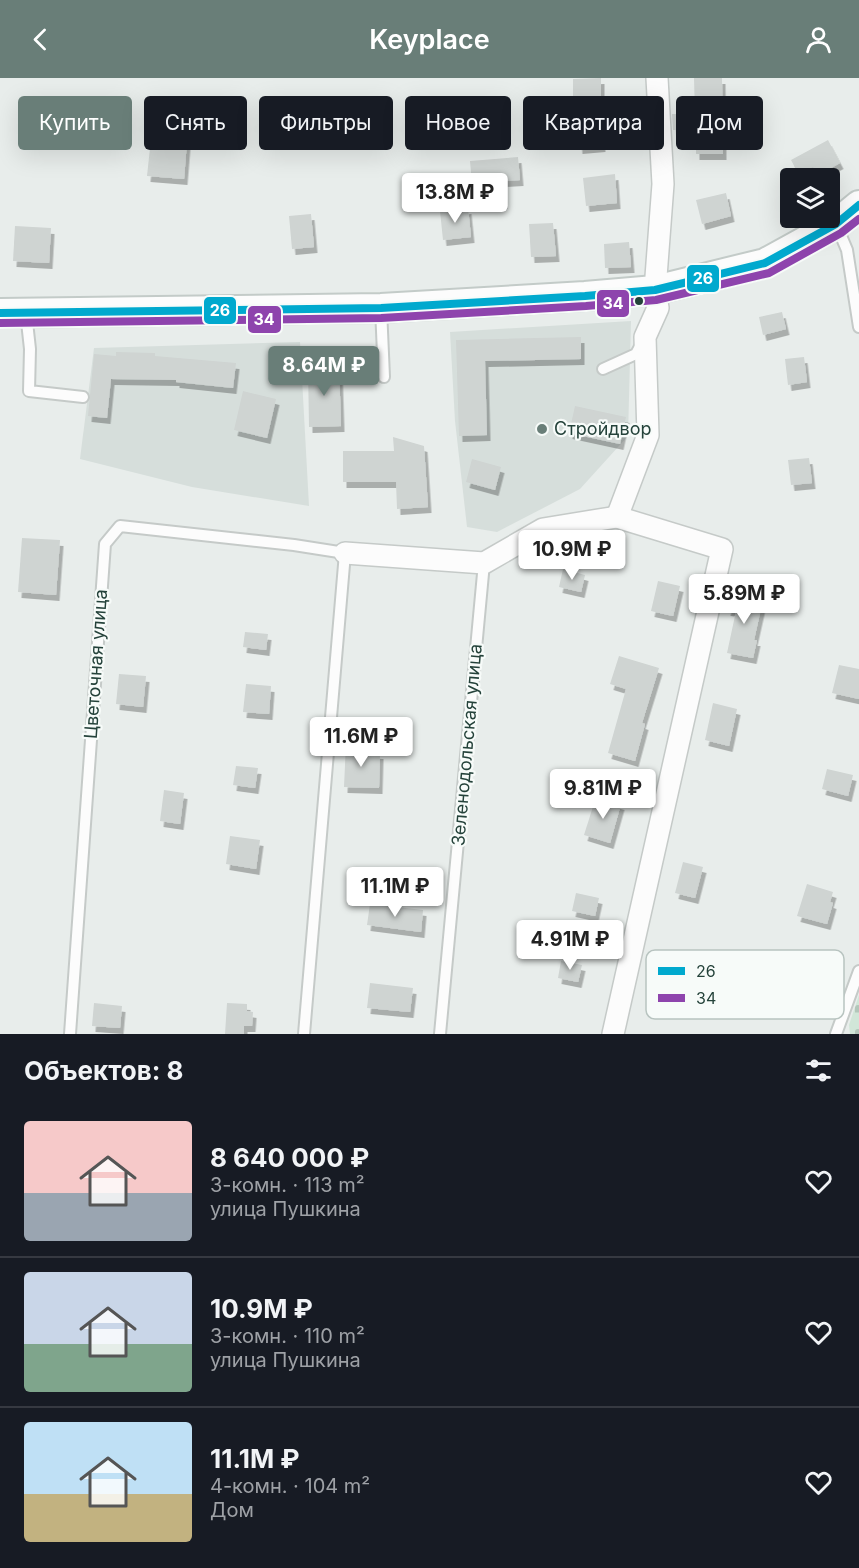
<!DOCTYPE html>
<html lang="ru">
<head>
<meta charset="utf-8">
<style>
	:root { --surface:#171b24; --page:#20242c; --text:#f1f3f6; --muted:#9ea1a6; --line:#363941; --accent:#697e78 }
	body { margin:0; font-family:Inter,sans-serif; background:var(--page); color:var(--text); height:100vh; display:flex; flex-direction:column; font-size:22px; white-space:nowrap }
	* { box-sizing:border-box; margin:0 }
	p { font-size:20px; color:var(--muted) }
	.icon { flex:none; width:33px; height:33px; fill:none; stroke:currentColor; stroke-width:2; stroke-linecap:round; stroke-linejoin:round }
	.map { position:relative; height:956px; overflow:hidden }
	.sheet { display:flex; flex-direction:column; background:var(--surface); flex:1 }
	.sheet>* { flex:none }
	.top-card { position:absolute; left:18px; top:18px; width:824px; height:54px; display:flex; gap:12px }
	.tools { position:absolute; left:780px; top:90px; display:grid; gap:12px }
	.tools a { display:grid; place-items:center; width:60px; height:60px; border-radius:6px; background:var(--surface); box-shadow:0 6px 24px #0002; font-size:30px }
	.price { position:absolute; translate:-50% -51px; padding:0 14px; border-radius:6px; background:#fff; color:#222; font-size:20px; line-height:39px; filter:drop-shadow(0 2px 3px #0008) }
	.price::after { content:''; position:absolute; left:50%; top:36px; width:18px; height:14px; margin-left:-9px; background:inherit; clip-path:polygon(0 0,100% 0,50% 100%) }
	.price.active { background:var(--accent); color:#fff }
	ul { padding:0; list-style:none }
	li { display:flex; align-items:center; gap:18px; height:150px; padding:0 24px }
	li+li { border-top:2px solid var(--line) }
	li span { display:grid; place-items:center; flex:none; width:168px; height:120px; border-radius:6px; color:#555 }
	li>.icon { margin-inline-start:auto }
	span .icon { width:72px; height:72px; fill:#fffc; stroke-width:1 }
	li b { font-size:26px }
	h2 { display:flex; justify-content:space-between; align-items:center; height:72px; padding:0 24px; font-size:26px }
	.chip { padding:0 21px; border-radius:6px; background:var(--surface); box-shadow:0 6px 24px #0002; font-size:21px; line-height:54px }
	.chip.active { background:var(--accent); color:#fff }
	header { display:flex; justify-content:space-between; align-items:center; height:78px; padding:0 24px; background:var(--accent); color:#fff; font-size:27px; font-weight:600 }
	.map>svg:first-child { display:block }
</style>
</head>
<body>
<header><svg class="icon" aria-label="back" viewBox="0 0 24 24"><path d="M15 5l-7 7 7 7"/></svg>Keyplace<svg class="icon" aria-label="person" viewBox="0 0 24 24"><circle cx="12" cy="8" r="4"/><path d="M4 21q1-7 8-7t8 7"/></svg></header>
<div class="map">
<svg width="859" height="956" viewBox="0 0 859 956">
	<defs>
		<pattern id="cemetery-stones" width="16" height="16" patternUnits="userSpaceOnUse" patternTransform="scale(1.5)"><rect width="16" height="16" fill="#d1e6d8"/><path d="M2 7V4a2 2 0 0 1 4 0v3zM10 15v-3a2 2 0 0 1 4 0v3z" fill="#b3c6ba"/></pattern>
		<filter id="shadow"><feDropShadow dx="3.5" dy="6" stdDeviation="0" flood-color="#0004"/></filter>
	</defs>
	<rect width="100%" height="100%" fill="#e8edeb"/>
	<g fill="#d6dedb">
		<path d="M631 243 628 358 580 411 497 454 467 449 455 343 450 254Z"/>
		<path d="M300 264 309 428 192 409 80 381 94 270Z"/>
	</g>
	<path fill="url(#cemetery-stones)" d="M859 917V956H850L849 947Z"/>
	<g fill="#cfd4d2" filter="url(#shadow)">
		<path d="M601 0V19L573 20V1Z"/>
		<path d="M694 0H722L723 76H696V52H673L672 36H695Z"/>
		<path d="M600 45 602 68 579 70 577 47Z"/>
		<path d="M151 61 187 64 184 101 147 98Z"/>
		<path d="M828 62 840 85 818 97 813 89 799 97 791 82Z"/>
		<path d="M518 79 520 102 502 103 504 125 474 128 470 83Z"/>
		<path d="M615 96 617 125 586 128 583 100Z"/>
		<path d="M726 115 731 138 702 146 696 122Z"/>
		<path d="M468 130 471 159 443 162 440 133Z"/>
		<path d="M311 136 314 169 292 171 289 138Z"/>
		<path d="M553 145 556 178 531 179 529 146Z"/>
		<path d="M15 148 51 150 49 185 13 183Z"/>
		<path d="M629 164 631 189 605 190 604 166Z"/>
		<path d="M782 234 786 251 763 257 759 239Z"/>
		<path d="M581 259V281L485 283 487 357 459 358 456 262Z"/>
		<path d="M116 274 155 275V278L236 285 233 310 176 304V302L111 301 107 340 88 338 94 276 116 278Z"/>
		<path d="M804 279 807 304 788 307 785 281Z"/>
		<path d="M339 288 341 348 309 349 308 289Z"/>
		<path d="M243 313 276 321 267 360 234 352Z"/>
		<path d="M575 328 626 339 620 366 569 355Z"/>
		<path d="M393 359 424 368 428 429 397 431 396 404H343V373H394Z"/>
		<path d="M809 380 812 405 791 407 788 382Z"/>
		<path d="M472 381 501 389 495 412 466 404Z"/>
		<path d="M22 460 60 462 56 517 18 514Z"/>
		<path d="M563 491 585 497 581 514 559 509Z"/>
		<path d="M658 503 680 508 673 538 651 533Z"/>
		<path d="M731 515 763 522 754 562H757L753 580 727 575 736 533 727 532Z"/>
		<path d="M245 554 268 556 266 572 243 569Z"/>
		<path d="M619 578 659 590 642 645 645 646 635 683 608 675 626 611 610 606Z"/>
		<path d="M839 587 859 591V621L832 615Z"/>
		<path d="M119 596 146 598 143 629 116 626Z"/>
		<path d="M246 606 271 608 269 636 243 634Z"/>
		<path d="M713 625 737 631 729 668 705 662Z"/>
		<path d="M346 665 363 666V674L380 675 379 710 344 709Z"/>
		<path d="M236 688 258 690 255 710 233 707Z"/>
		<path d="M827 691 853 697 848 718 822 711Z"/>
		<path d="M164 712 184 715 180 746 160 743Z"/>
		<path d="M596 719 621 726 610 765 584 757Z"/>
		<path d="M230 758 260 762 256 791 226 786Z"/>
		<path d="M683 784 703 789 695 820 675 815Z"/>
		<path d="M807 806 833 814 830 824 833 825 827 846 797 838Z"/>
		<path d="M576 815 599 820 595 838 572 833Z"/>
		<path d="M370 826 423 832 421 854 367 847Z"/>
		<path d="M561 883 582 887 578 904 558 900Z"/>
		<path d="M370 905 413 910 410 934 367 930Z"/>
		<path d="M94 925 122 928 120 950 92 948Z"/>
		<path d="M227 925 247 926V933L253 934 252 948H244V956H225Z"/>
	</g>
	<g fill="none" stroke-linecap="round" stroke-linejoin="round">
		<defs>
			<g id="service">
				<path d="M836 146 847 172 859 249"/>
				<path d="M381 230 384 299"/>
				<path d="M26 235 30 271 29 313 83 319"/>
				<path d="M603 291 636 276 642 265"/>
				<path d="M70 956 105 466 120 448 294 467 345 475 304 956"/>
				<path d="M440 956 484 485"/>
				<path d="M836 956 859 893"/>
			</g>
			<g id="minor">
				<path d="M345 475 484 485 543 451 617 439"/>
				<path d="M613 956 722 471 617 439 648 357 645 259 658 230 655 212 663 106 657 0"/>
			</g>
			<path id="secondary" d="M0 235 381 230 585 218 655 212 765 185 836 146 859 127"/>
		</defs>
		<use href="#service" stroke="#c5cac8" stroke-width="14"/>
		<use href="#minor" stroke="#c5cac8" stroke-width="24"/>
		<use href="#secondary" stroke="#c3cbc8" stroke-width="32"/>
		<use href="#service" stroke="#fcfcfc" stroke-width="10"/>
		<use href="#minor" stroke="#fcfcfc" stroke-width="21"/>
		<use href="#secondary" stroke="#fcfcfc" stroke-width="28"/>
		<defs>
			<path id="bus-1" d="M0 235 381 230 585 218 655 212 765 185 836 146 859 127"/>
			<path id="bus-2" d="M0 245 381 240 586 228 656 222 769 195 841 155 859 141"/>
		</defs>
		<use href="#bus-1" stroke="#f7fbf9" stroke-width="12"/>
		<use href="#bus-2" stroke="#f7fbf9" stroke-width="12"/>
		<use href="#bus-1" stroke="#00a9ce" stroke-width="8"/>
		<use href="#bus-2" stroke="#8e44ad" stroke-width="8"/>
	</g>
	<circle fill="#24423a" stroke="#f7fbf9" stroke-width="2" cx="639" cy="223" r="5"/>
	<circle fill="#697e78" stroke="#f7fbf9" stroke-width="2" cx="542" cy="351" r="6"/>
	<g text-anchor="middle" stroke-width="4.5" stroke-linejoin="round" paint-order="stroke">
		<g font-size="18" fill="#24423a" stroke="#f7fbf9" text-anchor="start">
			<text x="554" y="357">Стройдвор</text>
		</g>
		<g font-size="18" fill="#24423a" stroke="#f7fbf9">
			<text transform="translate(96 586) rotate(-86)" y="6">Цветочная улица</text>
			<text transform="translate(467 667) rotate(-85)" y="6">Зеленодольская улица</text>
		</g>
	</g>
	<rect x="646" y="872" width="198" height="69" rx="9" fill="#f7fbf9" stroke="#b8c4c0" stroke-width="1.5"/>
	<rect x="658" y="889" width="27" height="8" fill="#00a9ce"/>
	<rect x="658" y="916" width="27" height="8" fill="#8e44ad"/>
	<g font-size="16" fill="#24423a">
		<text x="696" y="899">26</text>
		<text x="696" y="926">34</text>
	</g>
	<g stroke="#f7fbf9" stroke-width="2">
		<rect x="686" y="186" width="34" height="29" rx="6" fill="#00a9ce"/>
		<rect x="596" y="211" width="34" height="29" rx="6" fill="#8e44ad"/>
		<rect x="203" y="218" width="34" height="29" rx="6" fill="#00a9ce"/>
		<rect x="247" y="227" width="35" height="29" rx="6" fill="#8e44ad"/>
	</g>
	<g font-size="16" text-anchor="middle" font-weight="bold" fill="#fff">
		<text x="703" y="206">26</text>
		<text x="613" y="231">34</text>
		<text x="220" y="238">26</text>
		<text x="264" y="247">34</text>
	</g>
</svg>
<div class="tools">
<a><svg class="icon" aria-label="layers" viewBox="0 0 24 24"><path d="M12 4l9 5-9 5-9-5zM3 14l9 5 9-5"/></svg></a>
</div>
<b class="price" style="left:455px;top:146px">13.8M ₽</b>
<b class="price active" style="left:324px;top:319px">8.64M ₽</b>
<b class="price" style="left:572px;top:503px">10.9M ₽</b>
<b class="price" style="left:744px;top:547px">5.89M ₽</b>
<b class="price" style="left:361px;top:690px">11.6M ₽</b>
<b class="price" style="left:603px;top:742px">9.81M ₽</b>
<b class="price" style="left:395px;top:840px">11.1M ₽</b>
<b class="price" style="left:570px;top:893px">4.91M ₽</b>
<div class="top-card">
<a class="chip active">Купить</a>
<a class="chip">Снять</a>
<a class="chip">Фильтры</a>
<a class="chip">Новое</a>
<a class="chip">Квартира</a>
<a class="chip">Дом</a>
</div>
</div>
<section class="sheet">
<h2>Объектов: 8<svg class="icon" aria-label="filters" viewBox="0 0 24 24"><path d="M4 7h16M4 17h16"/><circle cx="9" cy="7" r="2"/><circle cx="15" cy="17" r="2"/></svg></h2>
<ul>
<li><span style="background:linear-gradient(#f6c9c9 60%,#9aa5b1 0)"><svg class="icon" aria-label="home" viewBox="0 0 24 24"><path d="M3 11l9-7 9 7M6 9v11h12V9"/></svg></span><div><b>8 640 000 ₽</b><p>3-комн. · 113 m²</p><p>улица Пушкина</p></div><svg class="icon" aria-label="heart" viewBox="0 0 24 24"><path d="M12 20l-8-8c-3-5 5-10 8-4 3-6 11-1 8 4z"/></svg></li>
<li><span style="background:linear-gradient(#c9d6e8 60%,#7fa58c 0)"><svg class="icon" aria-label="home" viewBox="0 0 24 24"><path d="M3 11l9-7 9 7M6 9v11h12V9"/></svg></span><div><b>10.9M ₽</b><p>3-комн. · 110 m²</p><p>улица Пушкина</p></div><svg class="icon" aria-label="heart" viewBox="0 0 24 24"><path d="M12 20l-8-8c-3-5 5-10 8-4 3-6 11-1 8 4z"/></svg></li>
<li><span style="background:linear-gradient(#bfe0f5 60%,#c2b280 0)"><svg class="icon" aria-label="home" viewBox="0 0 24 24"><path d="M3 11l9-7 9 7M6 9v11h12V9"/></svg></span><div><b>11.1M ₽</b><p>4-комн. · 104 m²</p><p>Дом</p></div><svg class="icon" aria-label="heart" viewBox="0 0 24 24"><path d="M12 20l-8-8c-3-5 5-10 8-4 3-6 11-1 8 4z"/></svg></li>
</ul>
</section>
</body>
</html>
